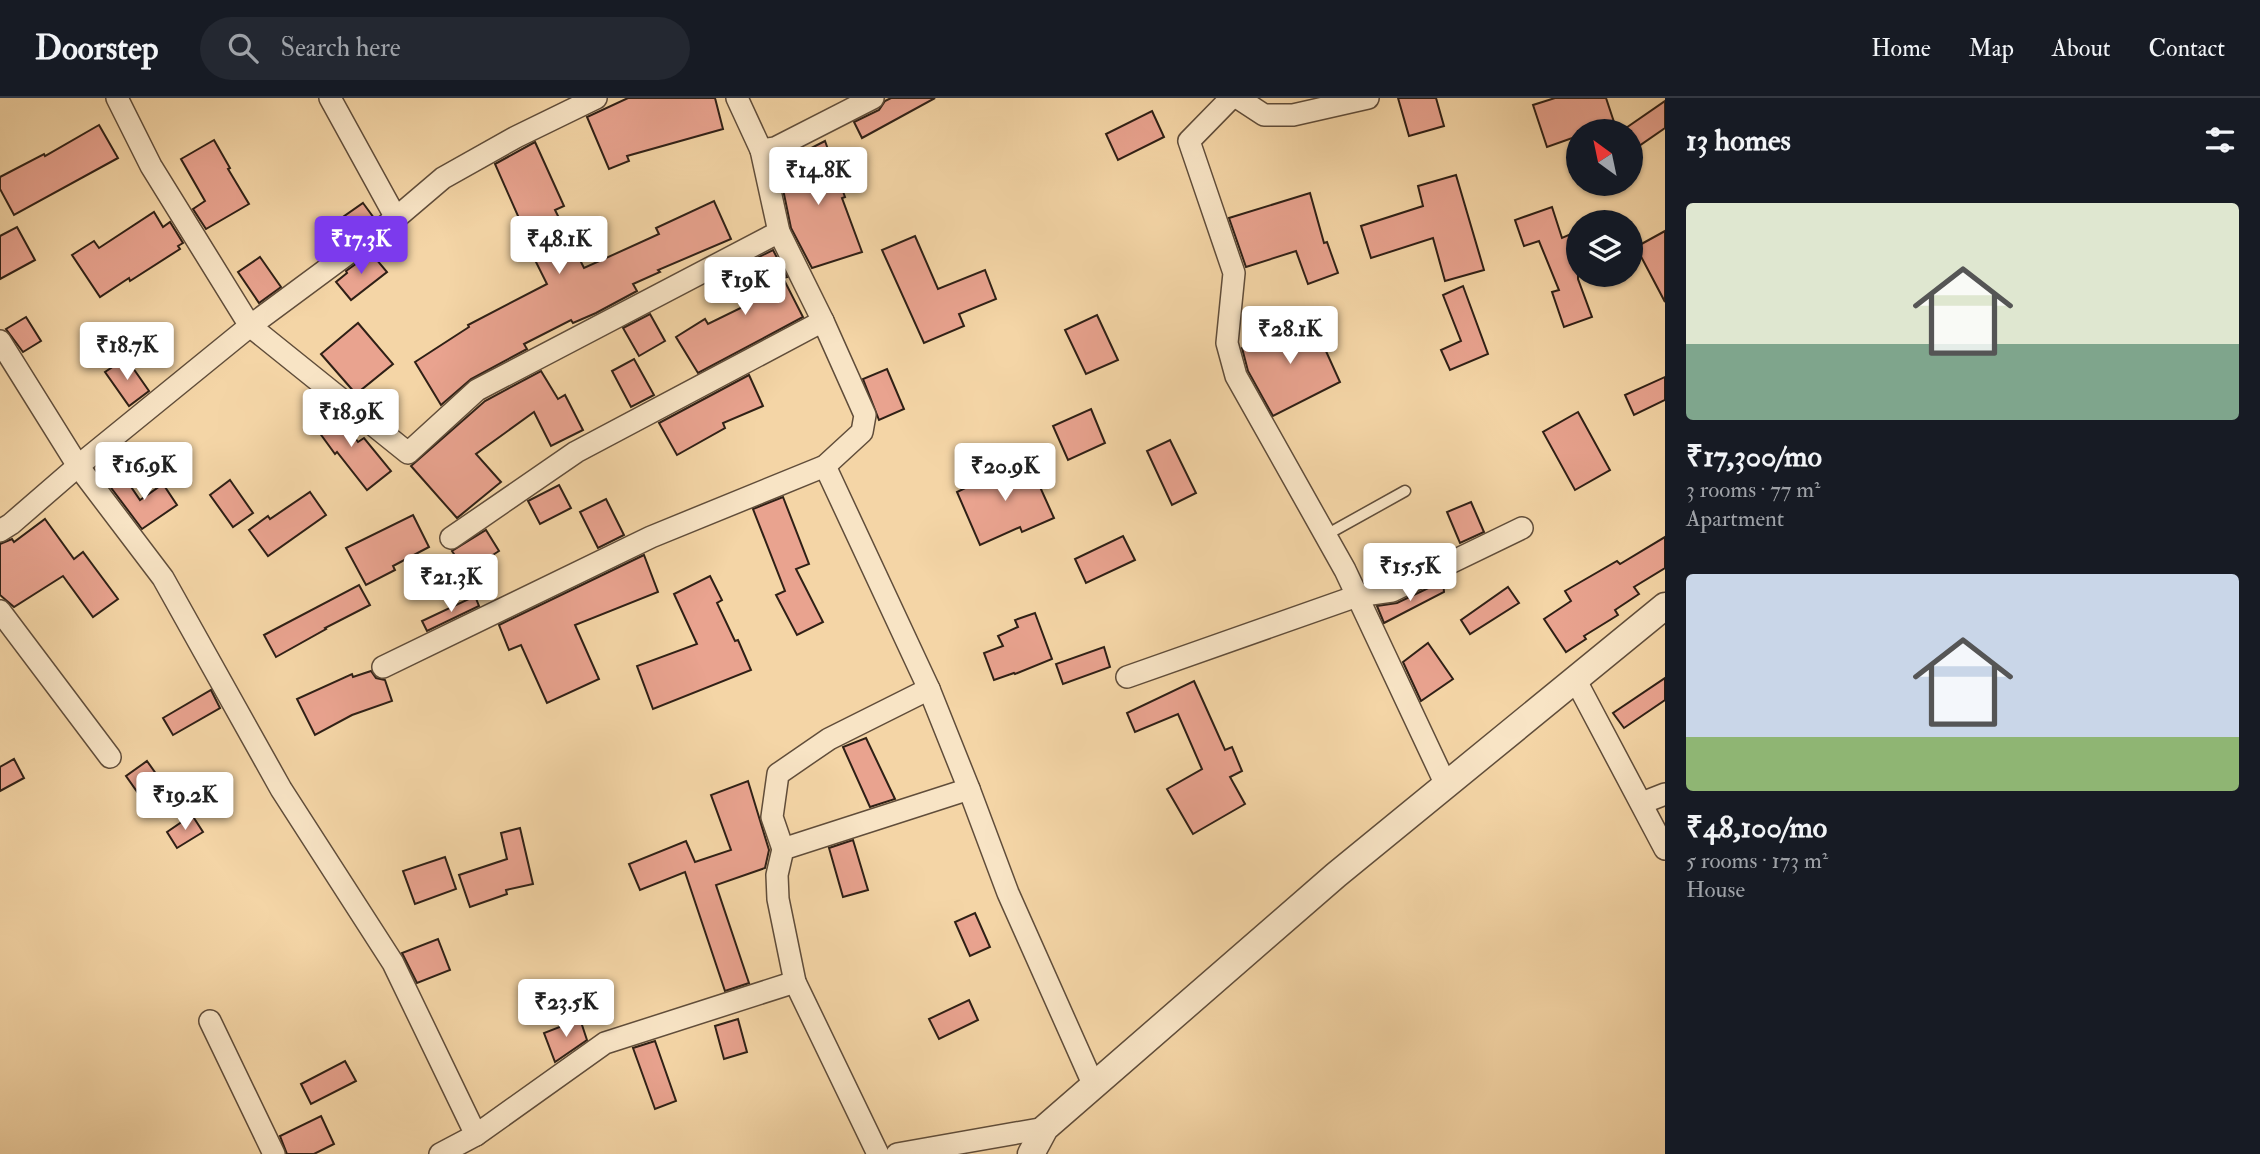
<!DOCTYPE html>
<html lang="en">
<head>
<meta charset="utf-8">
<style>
	:root { --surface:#171b24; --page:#242831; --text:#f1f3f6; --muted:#9ea1a6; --line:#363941; --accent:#7c3aed }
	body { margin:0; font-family:"IM FELL Double Pica",serif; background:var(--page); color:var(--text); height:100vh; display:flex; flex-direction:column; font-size:26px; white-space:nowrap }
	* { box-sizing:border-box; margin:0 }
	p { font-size:23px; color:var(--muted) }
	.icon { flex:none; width:38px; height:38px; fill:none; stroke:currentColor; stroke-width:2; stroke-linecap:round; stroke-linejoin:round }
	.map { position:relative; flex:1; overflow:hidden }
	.side { display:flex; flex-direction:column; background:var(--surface); width:595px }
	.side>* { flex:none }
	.needle { width:46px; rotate:327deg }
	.controls { position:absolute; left:1566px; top:21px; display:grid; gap:14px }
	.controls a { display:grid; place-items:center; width:77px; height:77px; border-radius:50%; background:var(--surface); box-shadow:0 2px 5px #0004; font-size:35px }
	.price { position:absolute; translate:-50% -60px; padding:0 16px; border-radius:7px; background:#fff; color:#222; font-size:23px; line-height:46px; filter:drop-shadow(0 2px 4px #0008) }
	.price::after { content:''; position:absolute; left:50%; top:42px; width:21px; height:16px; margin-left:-10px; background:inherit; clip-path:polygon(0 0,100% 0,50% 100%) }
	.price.active { background:var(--accent); color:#fff }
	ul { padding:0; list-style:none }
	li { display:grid; align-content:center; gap:14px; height:371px; padding:0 21px }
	li span { display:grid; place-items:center; height:217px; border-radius:7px; color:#555 }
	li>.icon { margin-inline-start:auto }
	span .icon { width:126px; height:126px; fill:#fffc; stroke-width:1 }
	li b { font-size:30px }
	h2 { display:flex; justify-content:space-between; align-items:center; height:84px; padding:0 21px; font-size:30px }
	header { display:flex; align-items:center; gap:42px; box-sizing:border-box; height:98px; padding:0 35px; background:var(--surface); border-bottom:2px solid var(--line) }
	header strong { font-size:33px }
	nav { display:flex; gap:38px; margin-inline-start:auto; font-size:24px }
	.search { width:490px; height:63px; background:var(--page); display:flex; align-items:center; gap:18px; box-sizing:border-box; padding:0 24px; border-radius:38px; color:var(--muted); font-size:26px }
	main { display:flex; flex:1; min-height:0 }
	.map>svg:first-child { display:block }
</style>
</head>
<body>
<header>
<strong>Doorstep</strong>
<div class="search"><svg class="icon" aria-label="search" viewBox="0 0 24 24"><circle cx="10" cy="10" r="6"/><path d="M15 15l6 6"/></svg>Search here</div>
<nav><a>Home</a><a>Map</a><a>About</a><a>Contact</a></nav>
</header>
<main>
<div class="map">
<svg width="1665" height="1056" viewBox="0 0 1665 1056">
	<rect width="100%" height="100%" fill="#f4d5a6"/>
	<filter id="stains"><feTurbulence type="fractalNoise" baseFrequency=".00286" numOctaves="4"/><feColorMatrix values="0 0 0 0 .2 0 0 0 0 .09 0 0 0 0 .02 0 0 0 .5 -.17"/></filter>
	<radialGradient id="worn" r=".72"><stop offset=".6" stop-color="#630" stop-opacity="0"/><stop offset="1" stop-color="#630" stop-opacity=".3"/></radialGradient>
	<g fill="#e9a38f" stroke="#2f2016" stroke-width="2">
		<path d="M628 0H715L723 31 627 58 629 63 609 71 587 19Z"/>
		<path d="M891 0H935L862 40 854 24 879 12 885 3Z"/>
		<path d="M1398 0H1436L1444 28 1409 38Z"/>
		<path d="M1555 0H1606L1615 27 1594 33H1578V38L1547 49 1533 7Z"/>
		<path d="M1665 3V30L1636 50 1631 43V33L1623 32Z"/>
		<path d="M1152 13 1164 39 1118 62 1106 36Z"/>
		<path d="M99 27 118 60 14 117 0 91V79L44 56 45 58Z"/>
		<path d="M214 42 230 70 228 71 249 106 206 131 193 111 205 103 181 61Z"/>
		<path d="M825 43 845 99 842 100 862 154 812 170 791 130 778 67Z"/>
		<path d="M535 44 564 108 555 112 584 170 659 136 656 130 714 103 731 141 658 172 660 174 633 186 637 193 596 215 573 225 571 222 524 246 527 251 471 281 441 307 415 264 469 229 468 227 547 186 523 138 526 136 495 66Z"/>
		<path d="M1456 77 1484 172 1445 183 1433 140 1371 160 1361 128 1423 108 1418 88Z"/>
		<path d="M1310 95 1324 145 1327 144 1338 175 1308 186 1296 153 1246 169 1229 120Z"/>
		<path d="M363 105 374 120 331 152 320 135Z"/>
		<path d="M1552 109 1562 140 1578 133V181L1592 219 1564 229 1552 194 1559 192 1539 143 1524 148 1515 122Z"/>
		<path d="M154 114 163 129 170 124 183 145 178 148 180 151 130 183 129 180 100 199 72 157 94 143 99 150Z"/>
		<path d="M17 129 35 162 0 181V138Z"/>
		<path d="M1665 133V204L1636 149Z"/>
		<path d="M915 138 938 191 985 172 996 201 959 216 964 228 924 245 882 152Z"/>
		<path d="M773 152 787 179 783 180 803 219 698 275 676 239 705 221 708 226 757 202 739 169Z"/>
		<path d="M371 155 387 174 351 202 336 184 347 175 346 173Z"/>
		<path d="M260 159 281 189 259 205 238 174Z"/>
		<path d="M1463 188 1488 256 1450 272 1441 252 1461 243 1443 197Z"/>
		<path d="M650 216 665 243 639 258 623 230Z"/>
		<path d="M1097 217 1118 262 1086 276 1065 232Z"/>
		<path d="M26 219 41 243 23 254 6 231Z"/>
		<path d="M1311 220 1340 284 1273 318 1248 273 1242 250Z"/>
		<path d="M358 225 393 266 356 296 321 256Z"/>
		<path d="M126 260 149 293 129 308 105 274Z"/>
		<path d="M634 261 654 297 631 309 612 273Z"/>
		<path d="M887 271 904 311 879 322 863 281Z"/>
		<path d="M541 273 558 301 565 297 583 332 551 348 534 314 476 356 501 384 457 420 411 368 485 303Z"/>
		<path d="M749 277 763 308 723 325 725 330 677 357 659 325Z"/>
		<path d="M1665 279V302L1634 317 1625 297Z"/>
		<path d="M330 309 338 316 358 344 364 340 391 373 367 392 337 354 335 356 311 323Z"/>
		<path d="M1091 311 1105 345 1068 362 1053 328Z"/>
		<path d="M1578 314 1610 372 1575 392 1543 334Z"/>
		<path d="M1170 342 1196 395 1172 407 1147 353Z"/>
		<path d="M1027 360 1054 420 1022 434 1020 429 980 447 957 394Z"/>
		<path d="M123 377 140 402 163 386 177 407 142 431 109 387Z"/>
		<path d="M230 382 253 415 233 429 210 397Z"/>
		<path d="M559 387 571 410 540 426 528 403Z"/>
		<path d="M310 394 326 417 268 458 249 432 268 418 270 421Z"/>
		<path d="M783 399 809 466 796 471 823 524 797 537 776 497 785 493 753 411Z"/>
		<path d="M606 401 624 437 598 450 580 414Z"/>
		<path d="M1471 404 1484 434 1460 445 1447 414Z"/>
		<path d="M413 417 429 449 393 468 395 472 366 487 346 450Z"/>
		<path d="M45 421 74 461 83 454 118 501 93 519 63 478 14 509 0 497V446L12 441 14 444Z"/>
		<path d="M486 432 499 453 466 474 452 453Z"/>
		<path d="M1123 438 1135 462 1086 485 1075 461Z"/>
		<path d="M1665 439V470L1634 489 1639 496 1615 512 1618 517 1584 538 1586 541 1566 554 1544 521 1571 503 1565 493 1617 463 1620 466Z"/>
		<path d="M644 457 658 494 575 527 599 581 547 605 521 547 509 552 499 527Z"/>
		<path d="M710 478 722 502 717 505 735 543 738 542 751 572 653 611 637 568 697 546 674 496Z"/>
		<path d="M1443 483 1444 494 1384 525 1377 508 1397 505Z"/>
		<path d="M359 487 370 507 325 530 326 531 276 559 264 537Z"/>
		<path d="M1508 489 1519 505 1470 536 1461 522Z"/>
		<path d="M475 498 479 508 427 533 422 523Z"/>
		<path d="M1035 515 1052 561 1015 576 1014 575 994 582 984 555 1003 548 998 538 1018 529 1015 522Z"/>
		<path d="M1428 545 1453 581 1421 603 1403 564Z"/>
		<path d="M1104 549 1110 569 1063 586 1056 566Z"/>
		<path d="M371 573 376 580 385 582 392 603 352 617 315 637 297 601 352 576 353 579Z"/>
		<path d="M1665 580V602L1624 630 1613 615Z"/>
		<path d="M1194 583 1225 652 1232 649 1242 673 1230 679 1245 706 1193 736 1167 691 1202 671 1178 616 1135 634 1127 615Z"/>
		<path d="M211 592 220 610 173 637 163 620Z"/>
		<path d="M866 640 895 701 870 709 843 649Z"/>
		<path d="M14 661 24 680 0 693V669Z"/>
		<path d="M147 663 159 680 138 695 126 678Z"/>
		<path d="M748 683 769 752 765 770 716 787 749 885 725 893 685 774 640 792 629 766 686 743 695 764 731 752 711 697Z"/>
		<path d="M192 717 203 734 177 750 167 734Z"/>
		<path d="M520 730 533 786 506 792 507 796 470 809 459 777 507 761 501 735Z"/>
		<path d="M853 742 868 792 843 799 829 750Z"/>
		<path d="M445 759 456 791 415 806 403 773Z"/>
		<path d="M975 815 990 849 970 858 955 824Z"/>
		<path d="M438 841 450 872 417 885 402 855Z"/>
		<path d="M969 902 978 922 939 941 929 921Z"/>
		<path d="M580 921 587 942 555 964 544 935Z"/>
		<path d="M738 921 747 954 724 961 715 928Z"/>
		<path d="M655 943 676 1003 655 1011 633 950Z"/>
		<path d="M345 963 356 983 311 1006 301 986Z"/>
		<path d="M321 1018 334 1046 314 1056H287L280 1038Z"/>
	</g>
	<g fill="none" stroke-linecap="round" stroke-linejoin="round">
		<defs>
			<path id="service" d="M1326 437 1405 393"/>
			<g id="minor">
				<path d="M117 0 151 68 250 228 408 355 477 292 779 134"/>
				<path d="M330 0 396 120 443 80 516 39 596 0"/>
				<path d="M737 0 761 52 775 50 873 0"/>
				<path d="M1231 0 1189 43 1234 175 1227 245 1236 278 1345 472 1446 687"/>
				<path d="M1238 0 1264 17H1293L1368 0"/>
				<path d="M0 243 78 368 163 480 281 691 393 865 476 1037"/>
				<path d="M825 368 929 591 969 691 1008 795 1094 988"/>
				<path d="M0 433 11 426 78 368 250 228 396 120"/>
				<path d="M451 440 576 354 823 223"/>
				<path d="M0 513 110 659"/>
				<path d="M383 569 651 439 825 368 862 334 865 317 823 223 779 134 761 52"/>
				<path d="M1127 579 1357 498 1392 493 1522 430"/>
				<path d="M1575 581 1665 751"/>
				<path d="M1642 705 1665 696"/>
				<path d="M783 751 772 719 778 676 829 641 929 591"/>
				<path d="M210 923 274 1056"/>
				<path d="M440 1056 476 1037 605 945 795 884"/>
				<path d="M878 1056 795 884 778 801 777 777 783 751 969 691"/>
				<path d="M897 1056 1045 1030"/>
			</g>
			<path id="tertiary" d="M1031 1056 1045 1030 1336 777 1665 508"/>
		</defs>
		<use href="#service" stroke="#604d3a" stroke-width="13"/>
		<use href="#minor" stroke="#604d3a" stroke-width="24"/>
		<use href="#tertiary" stroke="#604d3a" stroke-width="29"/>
		<use href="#service" stroke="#f8e4c5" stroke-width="10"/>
		<use href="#minor" stroke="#f8e4c5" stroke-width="21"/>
		<use href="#tertiary" stroke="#f8e4c5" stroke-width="26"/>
	</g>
	<rect width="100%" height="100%" filter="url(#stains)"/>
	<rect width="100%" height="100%" fill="url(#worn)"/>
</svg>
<div class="controls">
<a><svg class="needle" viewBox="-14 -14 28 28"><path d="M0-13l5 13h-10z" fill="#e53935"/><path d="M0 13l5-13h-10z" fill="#9ea1a6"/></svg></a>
<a><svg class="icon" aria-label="layers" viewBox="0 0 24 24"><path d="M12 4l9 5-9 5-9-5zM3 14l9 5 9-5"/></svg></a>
</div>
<b class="price" style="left:818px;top:109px">₹14.8K</b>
<b class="price active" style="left:361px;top:178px">₹17.3K</b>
<b class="price" style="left:559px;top:178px">₹48.1K</b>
<b class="price" style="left:745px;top:219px">₹19K</b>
<b class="price" style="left:1290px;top:268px">₹28.1K</b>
<b class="price" style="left:127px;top:284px">₹18.7K</b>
<b class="price" style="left:351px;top:351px">₹18.9K</b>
<b class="price" style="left:144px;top:404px">₹16.9K</b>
<b class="price" style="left:1005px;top:405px">₹20.9K</b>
<b class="price" style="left:1410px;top:505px">₹15.5K</b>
<b class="price" style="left:451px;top:516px">₹21.3K</b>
<b class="price" style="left:185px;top:734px">₹19.2K</b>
<b class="price" style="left:566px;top:941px">₹23.5K</b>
</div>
<section class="side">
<h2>13 homes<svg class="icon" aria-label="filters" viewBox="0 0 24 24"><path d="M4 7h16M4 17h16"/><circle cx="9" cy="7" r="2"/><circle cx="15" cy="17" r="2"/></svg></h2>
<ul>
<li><span style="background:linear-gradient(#dfe7d0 65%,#7fa58c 0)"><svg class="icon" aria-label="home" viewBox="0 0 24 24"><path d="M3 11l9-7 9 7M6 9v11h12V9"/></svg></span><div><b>₹17,300/mo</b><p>3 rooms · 77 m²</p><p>Apartment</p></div></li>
<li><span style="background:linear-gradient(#c9d6e8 75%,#8fb573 0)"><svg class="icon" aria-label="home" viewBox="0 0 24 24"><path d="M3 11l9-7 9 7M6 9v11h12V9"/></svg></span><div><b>₹48,100/mo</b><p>5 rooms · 173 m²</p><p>House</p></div></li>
</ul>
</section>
</main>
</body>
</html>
